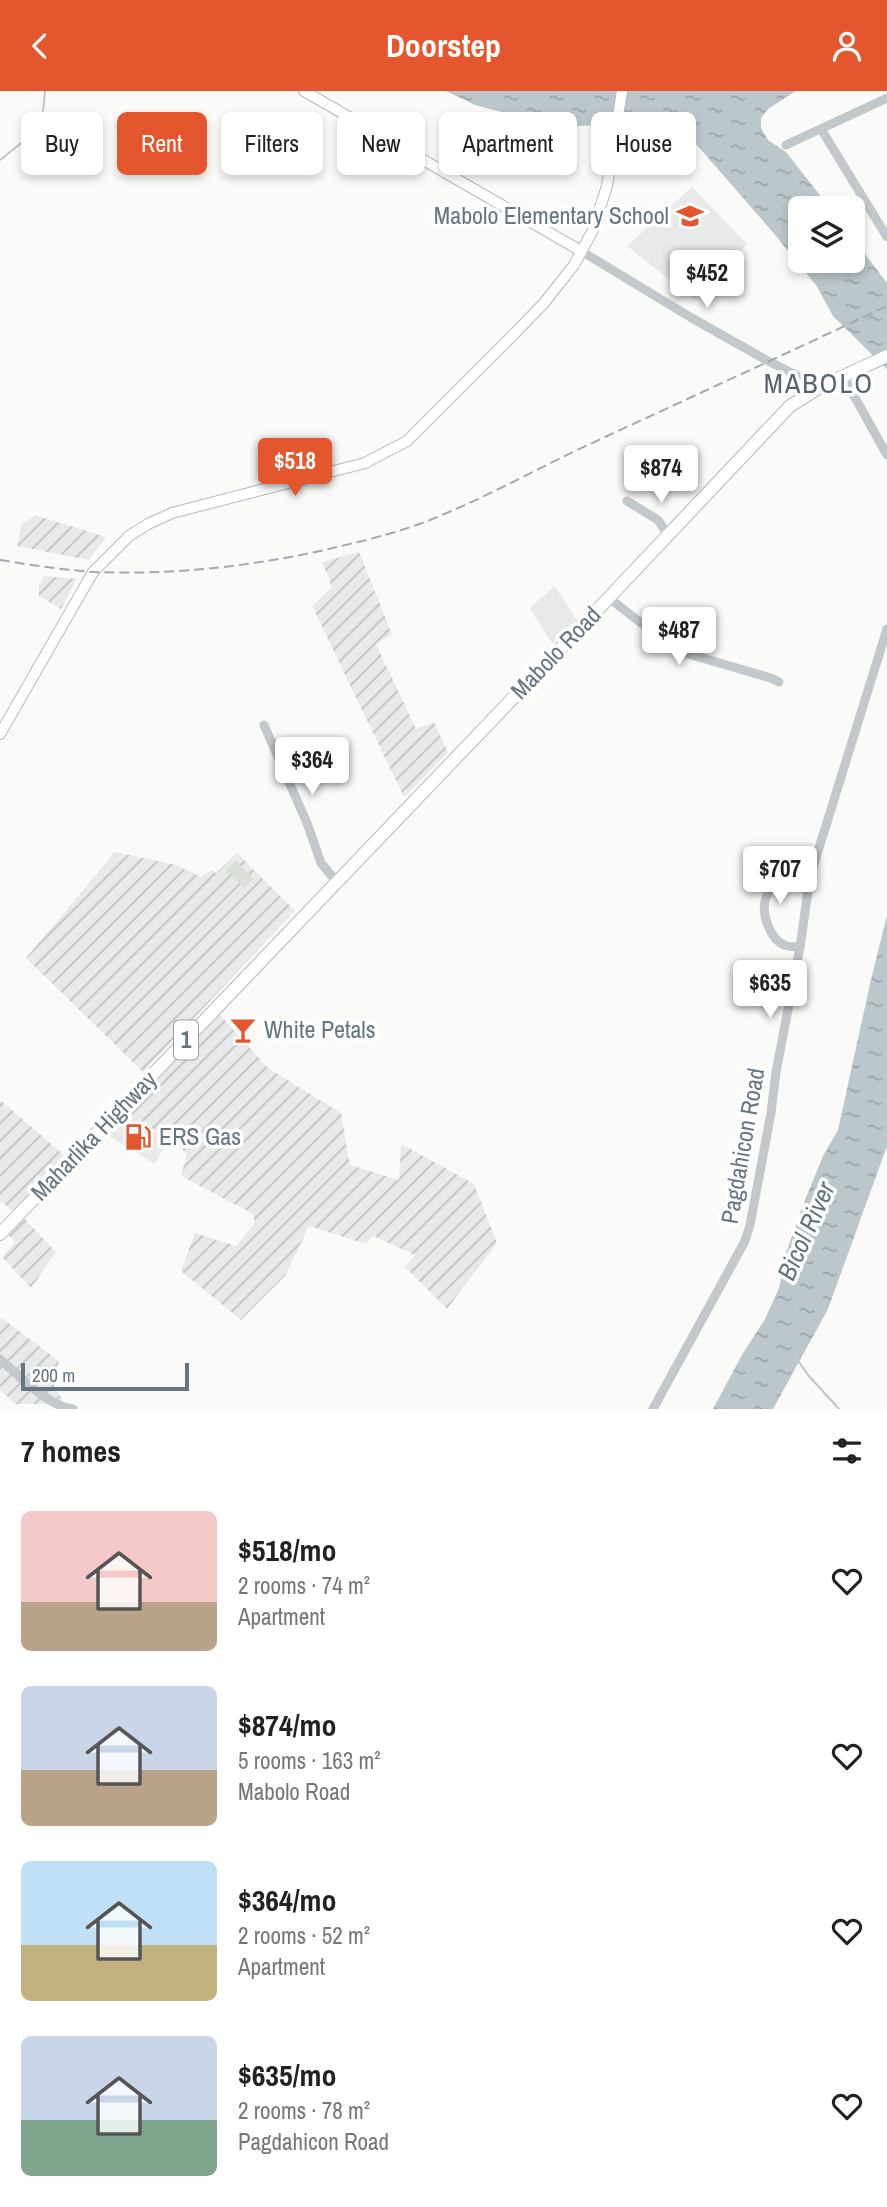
<!DOCTYPE html>
<html lang="en">
<head>
<meta charset="utf-8">
<style>
	:root { --surface:#fff; --page:#f2f2f2; --text:#222; --muted:#767676; --accent:#e4572e }
	body { margin:0; font-family:"Archivo Narrow",sans-serif; background:var(--page); color:var(--text); height:100vh; display:flex; flex-direction:column; font-size:26px; white-space:nowrap }
	* { box-sizing:border-box; margin:0 }
	p { font-size:23px; color:var(--muted) }
	.icon { flex:none; width:38px; height:38px; fill:none; stroke:currentColor; stroke-width:2; stroke-linecap:round; stroke-linejoin:round }
	.map { position:relative; height:1318px; overflow:hidden }
	.panel { display:flex; flex-direction:column; background:var(--surface); flex:1 }
	.panel>* { flex:none }
	.hud { position:absolute; left:21px; top:21px; width:845px; height:63px; display:flex; gap:14px }
	.controls { position:absolute; left:788px; top:105px; display:grid; gap:14px }
	.controls a { display:grid; place-items:center; width:77px; height:77px; border-radius:10px; background:var(--surface); box-shadow:0 4px 10px #0003; font-size:35px }
	.scale { position:absolute; left:21px; bottom:18px; width:168px; box-sizing:border-box; padding-left:7px; border:4px solid #657683; border-top:0; font-size:19px; line-height:24px; white-space:nowrap; color:#657683; -webkit-text-stroke:5px #fff; paint-order:stroke }
	.price { position:absolute; translate:-50% -60px; padding:0 16px; border-radius:7px; background:#fff; color:#222; font-size:23px; line-height:46px; filter:drop-shadow(0 2px 4px #0008) }
	.price::after { content:''; position:absolute; left:50%; top:42px; width:21px; height:16px; margin-left:-10px; background:inherit; clip-path:polygon(0 0,100% 0,50% 100%) }
	.price.selected { background:var(--accent); color:#fff }
	ul { padding:0; list-style:none }
	li { display:flex; align-items:center; gap:21px; height:175px; padding:0 21px }
	li span { display:grid; place-items:center; flex:none; width:196px; height:140px; border-radius:10px; color:#555 }
	li>.icon { margin-inline-start:auto }
	span .icon { width:84px; height:84px; fill:#fffc; stroke-width:1 }
	li b { font-size:30px }
	h2 { display:flex; justify-content:space-between; align-items:center; height:84px; padding:0 21px; font-size:30px }
	.tag { padding:0 24px; border-radius:10px; background:var(--surface); box-shadow:0 4px 10px #0003; font-size:24px; line-height:63px }
	.tag.selected { background:var(--accent); color:#fff }
	header { display:flex; justify-content:space-between; align-items:center; height:91px; padding:0 21px; background:var(--accent); color:#fff; font-size:32px; font-weight:800 }
	.map>svg:first-child { display:block }
</style>
</head>
<body>
<header><svg class="icon" aria-label="back" viewBox="0 0 24 24"><path d="M15 5l-7 7 7 7"/></svg>Doorstep<svg class="icon" aria-label="person" viewBox="0 0 24 24"><circle cx="12" cy="8" r="4"/><path d="M4 21q1-7 8-7t8 7"/></svg></header>
<div class="map">
<svg width="887" height="1318" viewBox="0 0 887 1318">
	<defs>
		<pattern id="industrial-furrows" width="10" height="10" patternUnits="userSpaceOnUse" patternTransform="scale(1.75)"><rect width="10" height="10" fill="#e8e9e9"/><path d="M-1 1l2-2M0 10L10 0M9 11l2-2" fill="none" stroke="#c0c1c2"/></pattern>
		<pattern id="water-ripples" width="26" height="14" patternUnits="userSpaceOnUse" patternTransform="scale(1.75)"><rect width="26" height="14" fill="#bbc7cb"/><path d="M2 4q2-2 4 0t4 0M15 11q2-2 4 0t4 0" fill="none" stroke="#9ca6aa"/></pattern>
	</defs>
	<rect width="100%" height="100%" fill="#fafaf8"/>
	<g fill="#e8e9e9">
		<path d="M692 96 747 153 695 209 627 155Z"/>
		<path d="M555 495 579 533 552 552 530 517Z"/>
		<path d="M128 1020 168 1048 155 1073 107 1044Z"/>
	</g>
	<g fill="url(#industrial-furrows)">
		<path d="M35 424 106 446 89 469 17 455 21 435Z"/>
		<path d="M359 461 392 543 376 553 416 638 434 631 448 662 404 706 312 515 332 496 322 471Z"/>
		<path d="M44 485 77 488 61 518 39 505V494Z"/>
		<path d="M115 761 176 774 201 786 212 779 216 782 237 762 295 820 143 981 26 867Z"/>
		<path d="M219 923 268 977 341 1022 350 1074 399 1089 401 1053 474 1093 497 1152 447 1218 405 1176 415 1164 373 1145 366 1153 309 1135 285 1185 241 1229 181 1180 195 1142 236 1155 255 1132 253 1123 181 1085 187 1062 128 1020Z"/>
		<path d="M0 1009 64 1064 13 1120 0 1110Z"/>
		<path d="M22 1125 56 1161 31 1197 2 1166 15 1151 6 1141Z"/>
		<path d="M0 1226 59 1270 54 1294 65 1313H16L0 1299Z"/>
	</g>
	<path fill="#dadfd7" d="M236 769 253 788 244 797 226 779Z"/>
	<g fill="url(#water-ripples)">
		<path d="M446 0H796L768 18 761 27V37L768 49 786 61 830 117H800V170H852V146L887 192V278L833 225 816 194 771 139 696 53 652 39 598 34 576 35 521 26 475 14Z"/>
		<path d="M887 824V1055L828 1218 773 1318H713L742 1264 765 1228 779 1197 786 1162 805 1109 823 1065 838 1039 870 893Z"/>
	</g>
	<g fill="none" stroke-linecap="round" stroke-linejoin="round">
		<g stroke="#bbc7cb" stroke-width="2">
			<path d="M0 69 35 41 42 31 45 0"/>
			<path d="M799 1271 808 1284 839 1318"/>
		</g>
		<defs>
			<g id="major">
				<path d="M304 0 581 160"/>
				<path d="M0 643 93 481 129 445 148 433 172 422 365 372 407 350 514 243 544 212 574 174 593 139 607 95 622 0"/>
			</g>
			<path id="highway" d="M0 1143 584 533 790 315 820 296 887 265"/>
		</defs>
		<use href="#major" stroke="#b5babe" stroke-width="12"/>
		<use href="#highway" stroke="#b4b9bd" stroke-width="14"/>
		<g stroke="#c3c8cc" stroke-width="9">
			<path d="M821 38 887 146"/>
			<path d="M786 54 887 7"/>
			<path d="M581 160 690 226 768 270 820 296"/>
			<path d="M843 285 887 364"/>
			<path d="M627 410 658 429 668 444"/>
			<path d="M609 507 672 556 685 562 771 587 779 591"/>
			<path d="M264 634 307 732 321 772 337 791"/>
			<path d="M800 856C795 856 788 856 784 854 770 848 762 824 765 810 768 800 775 789 780 779L810 786"/>
			<path d="M0 1268C18 1284 49 1316 73 1318"/>
			<path d="M653 1318 745 1150 750 1134 771 1022 776 981 800 856 810 786 887 538"/>
		</g>
		<use href="#major" stroke="#fff" stroke-width="10"/>
		<use href="#highway" stroke="#fff" stroke-width="12"/>
		<path stroke="#a2aab0" stroke-width="2" stroke-dasharray="10 5" stroke-linecap="butt" d="M0 469C31 474 63 479 94 481 171 484 246 476 320 460 354 452 390 444 422 432 480 410 534 379 590 353 689 307 788 262 887 215"/>
	</g>
	<defs>
		<symbol id="school-bare" viewBox="-9 -9 18 18"><path d="M0-5L7-2L0 1L-7-2ZM-4 1L0 2.5L4 1V4Q0 6-4 4Z" fill="#e4572e" stroke="#fff" stroke-width="2.5" paint-order="stroke"/></symbol>
		<symbol id="bar-bare" viewBox="-9 -9 18 18"><path d="M-6-5H6L.8 .8V4.5H3.5V6h-7V4.5H-.8V.8Z" fill="#e4572e" stroke="#fff" stroke-width="2.5" paint-order="stroke"/></symbol>
		<symbol id="fuel-bare" viewBox="-9 -9 18 18"><path d="M-5.5-6h7V0h2V4h1.3V-2.5L3-4.5l.8-.8L6-3V5H2.5V1h-1V6h-7ZM-4.2-4.7v3.2H.2V-4.7Z" fill="#e4572e" stroke="#fff" stroke-width="2.5" paint-order="stroke"/></symbol>
	</defs>
	<g fill-rule="evenodd">
		<use href="#school-bare" x="671" y="106" width="38" height="38"/>
		<use href="#bar-bare" x="224" y="920" width="38" height="38"/>
		<use href="#fuel-bare" x="119" y="1027" width="38" height="38"/>
	</g>
	<g text-anchor="middle" stroke-width="7" stroke-linejoin="round" paint-order="stroke">
		<rect fill="#fff" stroke="#939fa8" stroke-width="2" x="174" y="929.5" width="24" height="39" rx="5"/>
		<g font-size="23" font-weight="bold" fill="#657683">
			<text x="186" y="957">1</text>
		</g>
		<g font-size="24" fill="#657683" stroke="#fff" text-anchor="start">
			<text x="669" y="133" text-anchor="end">Mabolo Elementary School</text>
			<text x="264" y="947">White Petals</text>
			<text x="159" y="1054">ERS Gas</text>
		</g>
		<g font-size="24" fill="#657683" stroke="#fff">
			<text transform="translate(556 562) rotate(-46)" y="8">Mabolo Road</text>
			<text transform="translate(94 1045) rotate(-46)" y="8">Maharlika Highway</text>
			<text transform="translate(743 1055) rotate(-80)" y="8">Pagdahicon Road</text>
		</g>
		<g font-size="26" font-style="italic" fill="#60757c" stroke="#fff">
			<text transform="translate(806 1140) rotate(-66)" y="9">Bicol River</text>
		</g>
		<g font-size="28" letter-spacing="2" fill="#57646e" stroke="#fff">
			<text x="819" y="302">MABOLO</text>
		</g>
	</g>
</svg>
<div class="controls">
<a><svg class="icon" aria-label="layers" viewBox="0 0 24 24"><path d="M12 4l9 5-9 5-9-5zM3 14l9 5 9-5"/></svg></a>
</div>
<div class="scale">200 m</div>
<b class="price" style="left:707px;top:219px">$452</b>
<b class="price selected" style="left:295px;top:407px">$518</b>
<b class="price" style="left:661px;top:414px">$874</b>
<b class="price" style="left:679px;top:576px">$487</b>
<b class="price" style="left:312px;top:706px">$364</b>
<b class="price" style="left:780px;top:815px">$707</b>
<b class="price" style="left:770px;top:929px">$635</b>
<div class="hud">
<a class="tag">Buy</a>
<a class="tag selected">Rent</a>
<a class="tag">Filters</a>
<a class="tag">New</a>
<a class="tag">Apartment</a>
<a class="tag">House</a>
</div>
</div>
<section class="panel">
<h2>7 homes<svg class="icon" aria-label="filters" viewBox="0 0 24 24"><path d="M4 7h16M4 17h16"/><circle cx="9" cy="7" r="2"/><circle cx="15" cy="17" r="2"/></svg></h2>
<ul>
<li><span style="background:linear-gradient(#f6c9c9 65%,#b9a48a 0)"><svg class="icon" aria-label="home" viewBox="0 0 24 24"><path d="M3 11l9-7 9 7M6 9v11h12V9"/></svg></span><div><b>$518/mo</b><p>2 rooms · 74 m²</p><p>Apartment</p></div><svg class="icon" aria-label="heart" viewBox="0 0 24 24"><path d="M12 20l-8-8c-3-5 5-10 8-4 3-6 11-1 8 4z"/></svg></li>
<li><span style="background:linear-gradient(#c9d6e8 60%,#b9a48a 0)"><svg class="icon" aria-label="home" viewBox="0 0 24 24"><path d="M3 11l9-7 9 7M6 9v11h12V9"/></svg></span><div><b>$874/mo</b><p>5 rooms · 163 m²</p><p>Mabolo Road</p></div><svg class="icon" aria-label="heart" viewBox="0 0 24 24"><path d="M12 20l-8-8c-3-5 5-10 8-4 3-6 11-1 8 4z"/></svg></li>
<li><span style="background:linear-gradient(#bfe0f5 60%,#c2b280 0)"><svg class="icon" aria-label="home" viewBox="0 0 24 24"><path d="M3 11l9-7 9 7M6 9v11h12V9"/></svg></span><div><b>$364/mo</b><p>2 rooms · 52 m²</p><p>Apartment</p></div><svg class="icon" aria-label="heart" viewBox="0 0 24 24"><path d="M12 20l-8-8c-3-5 5-10 8-4 3-6 11-1 8 4z"/></svg></li>
<li><span style="background:linear-gradient(#c9d6e8 60%,#7fa58c 0)"><svg class="icon" aria-label="home" viewBox="0 0 24 24"><path d="M3 11l9-7 9 7M6 9v11h12V9"/></svg></span><div><b>$635/mo</b><p>2 rooms · 78 m²</p><p>Pagdahicon Road</p></div><svg class="icon" aria-label="heart" viewBox="0 0 24 24"><path d="M12 20l-8-8c-3-5 5-10 8-4 3-6 11-1 8 4z"/></svg></li>
</ul>
</section>
</body>
</html>
